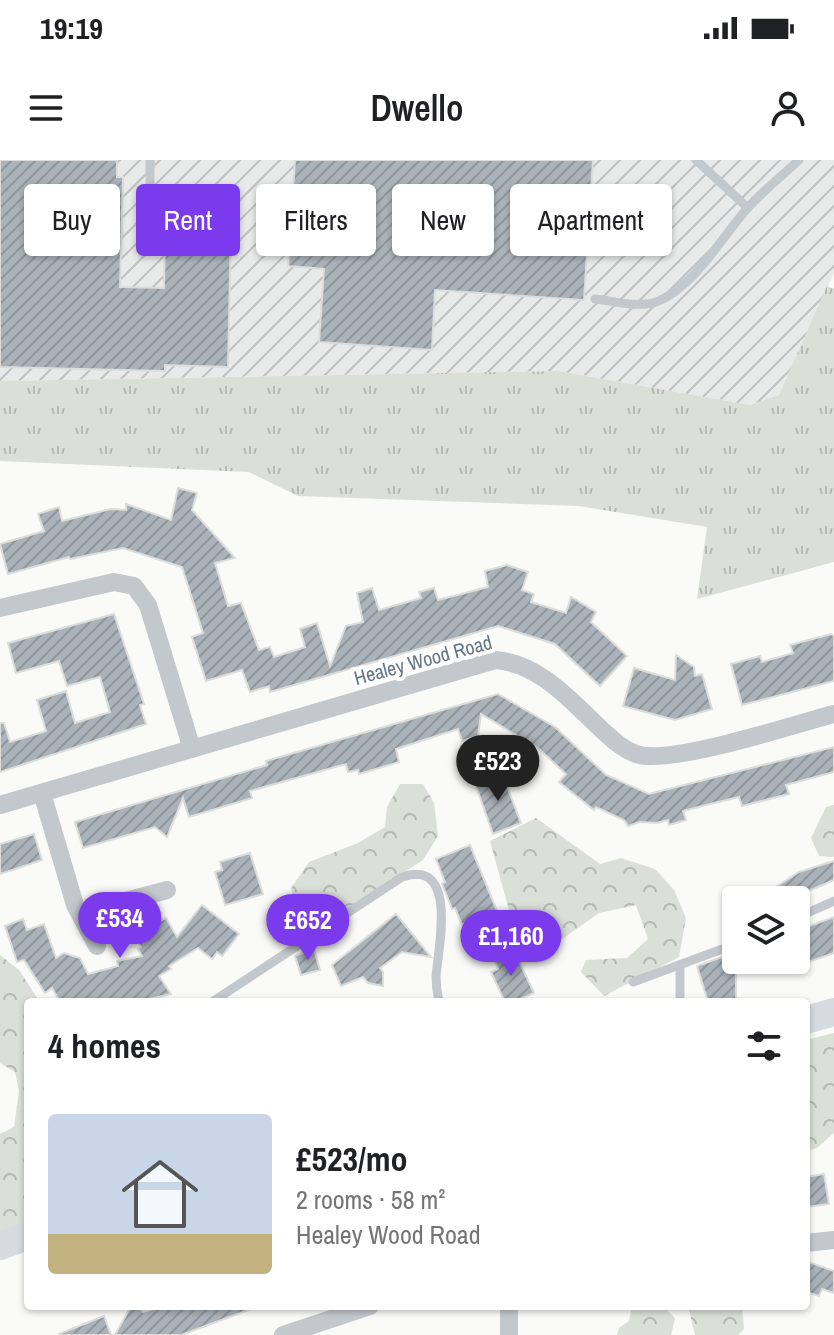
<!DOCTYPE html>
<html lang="en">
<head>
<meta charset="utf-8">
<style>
	:root { --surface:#fff; --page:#f6f6f6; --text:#202124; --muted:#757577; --accent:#7c3aed }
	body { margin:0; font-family:"Archivo Narrow",sans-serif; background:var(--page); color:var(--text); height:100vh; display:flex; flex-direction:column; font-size:30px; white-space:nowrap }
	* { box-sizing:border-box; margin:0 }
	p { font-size:26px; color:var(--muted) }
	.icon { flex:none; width:44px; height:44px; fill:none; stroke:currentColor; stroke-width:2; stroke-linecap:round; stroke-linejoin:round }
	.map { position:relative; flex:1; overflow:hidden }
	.drawer { position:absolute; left:24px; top:838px; width:786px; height:312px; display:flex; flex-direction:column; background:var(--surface); border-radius:8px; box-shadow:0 2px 6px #0004 }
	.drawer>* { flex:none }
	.top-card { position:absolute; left:24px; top:24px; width:786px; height:72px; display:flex; gap:16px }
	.buttons { position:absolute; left:722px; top:726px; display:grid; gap:16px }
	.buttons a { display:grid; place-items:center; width:88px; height:88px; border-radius:8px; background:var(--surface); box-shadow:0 2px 6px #0004; font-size:40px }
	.price { position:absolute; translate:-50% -68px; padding:0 18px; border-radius:28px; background:var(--accent); color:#fff; font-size:26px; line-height:52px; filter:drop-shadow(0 2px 4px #0008) }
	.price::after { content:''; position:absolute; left:50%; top:48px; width:24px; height:18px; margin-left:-12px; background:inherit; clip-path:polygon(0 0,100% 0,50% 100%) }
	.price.active { background:#222; color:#fff }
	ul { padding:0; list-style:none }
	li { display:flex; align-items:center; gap:24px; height:200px; padding:0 24px }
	li span { display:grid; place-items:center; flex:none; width:224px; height:160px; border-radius:8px; color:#555 }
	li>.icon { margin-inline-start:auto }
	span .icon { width:96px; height:96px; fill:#fffc; stroke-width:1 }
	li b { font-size:34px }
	h2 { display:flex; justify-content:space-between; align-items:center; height:96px; padding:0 24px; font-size:34px }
	.pill { padding:0 28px; border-radius:8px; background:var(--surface); box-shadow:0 2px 6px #0004; font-size:28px; line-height:72px }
	.pill.active { background:var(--accent); color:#fff }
	.status { display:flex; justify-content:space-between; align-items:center; height:56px; padding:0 40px; background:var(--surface); direction:ltr }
	.status svg { height:22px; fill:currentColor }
	header { display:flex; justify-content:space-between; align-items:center; height:104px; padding:0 24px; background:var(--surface); font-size:36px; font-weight:600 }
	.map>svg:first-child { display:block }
</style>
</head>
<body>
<div class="status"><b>19:19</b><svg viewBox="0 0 49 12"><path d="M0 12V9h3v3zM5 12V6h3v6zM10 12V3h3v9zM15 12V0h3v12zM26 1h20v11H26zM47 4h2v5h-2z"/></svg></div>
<header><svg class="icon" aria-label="menu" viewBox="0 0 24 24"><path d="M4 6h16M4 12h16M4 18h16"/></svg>Dwello<svg class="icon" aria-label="person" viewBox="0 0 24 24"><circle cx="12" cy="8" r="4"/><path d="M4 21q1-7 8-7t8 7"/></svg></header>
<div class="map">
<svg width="834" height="1175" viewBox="0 0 834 1175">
	<defs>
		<pattern id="industrial-furrows" width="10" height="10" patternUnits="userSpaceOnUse" patternTransform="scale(2)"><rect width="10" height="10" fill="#e8e9e9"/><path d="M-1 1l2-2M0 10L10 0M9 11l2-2" fill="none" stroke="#c0c1c2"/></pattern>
		<pattern id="grass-tufts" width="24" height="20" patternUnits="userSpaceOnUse" patternTransform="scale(2)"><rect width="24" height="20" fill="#dadfd7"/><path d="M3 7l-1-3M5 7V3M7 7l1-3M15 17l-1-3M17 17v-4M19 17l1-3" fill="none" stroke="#b4b9b4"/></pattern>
		<pattern id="forest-crowns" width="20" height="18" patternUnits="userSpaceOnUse" patternTransform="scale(2)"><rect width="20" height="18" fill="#dadfd7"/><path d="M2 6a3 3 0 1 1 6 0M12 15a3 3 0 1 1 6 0" fill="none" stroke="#b4b9b4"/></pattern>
		<pattern id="building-hatch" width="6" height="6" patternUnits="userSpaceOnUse" patternTransform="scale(2)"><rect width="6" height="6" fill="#aab3b9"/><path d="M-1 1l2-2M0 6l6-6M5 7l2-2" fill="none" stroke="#8e969c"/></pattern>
	</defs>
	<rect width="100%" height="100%" fill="#fafaf8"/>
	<path fill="url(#industrial-furrows)" d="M0 0H834V113L779 235 750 245 558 211 0 221Z"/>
	<path fill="url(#grass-tufts)" d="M827 126 834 129V402L697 439 707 367 579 346 298 336 249 312 0 301V221L558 211 750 245 779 235Z"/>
	<g fill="url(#forest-crowns)">
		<path d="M400 624H423L434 643 438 676 423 700 309 773 298 765 291 728 309 702 358 683 385 667 387 647Z"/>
		<path d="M834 645V697L819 696 811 678 826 647Z"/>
		<path d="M536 658 600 704 621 698 655 709 674 730 686 758 679 797 604 836 581 812 586 800 627 798 648 779 636 745 599 753 562 779H517L490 681Z"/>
		<path d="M0 795 19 810 40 842H28V1064L0 1074V974L14 967 19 931 15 912 0 903Z"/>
		<path d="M834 873V973L817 988 806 991V880Z"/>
		<path d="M632 1146H667L668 1151 675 1158 671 1175H617L619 1168 629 1161Z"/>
		<path d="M688 1146H742L744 1169 738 1175H695Z"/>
	</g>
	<g fill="url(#building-hatch)" stroke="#dcdcda" stroke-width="2">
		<path d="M0 0H117V17H123L120 127 164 128 165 66 231 67 228 207 165 205V211L0 207Z"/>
		<path d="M295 0H593L584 140 435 130 432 190 319 182 324 109 288 106Z"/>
		<path d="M178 328 197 333 192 350 235 398 215 403 228 446 241 443 259 490 270 487 274 497 305 487 300 469 317 463 330 506 346 466 363 462 357 433 372 428 379 450 421 438 419 432 434 428 438 440 488 427 485 411 507 405 528 412 522 430 534 434 531 442 566 453 571 437 596 452 591 462 627 496 600 526 555 484 498 466 270 532 269 526 250 532 242 510 206 521 192 477 203 473 182 407 123 388 70 399 69 397 8 414 0 384 44 371 38 354 59 347 62 361 111 349 126 350V344L171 360Z"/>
		<path d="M114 454 144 544 140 545 146 564 0 612V563H4L10 582 46 571 37 540 66 531 75 563 110 552 100 517 67 526 59 501 16 513 8 483Z"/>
		<path d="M831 474 834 476V521L742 545 731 504 760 496 762 502 793 493 790 485Z"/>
		<path d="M676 495 694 507 695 516 702 514 712 549 675 560 623 546 634 508 675 520Z"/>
		<path d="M498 534 555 567 606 615 649 634 834 587V612L786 625 789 634 742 646 739 637 714 643 683 651 686 660 669 665 668 660 656 663 640 662 628 666 624 660 596 647 594 650 559 622 566 614 538 588 481 554 478 576 462 581 458 569 396 589 399 602 359 614 358 610 348 612 346 604 250 631 252 638 189 657 183 638 167 677 155 667 83 688 75 662 267 605 266 601Z"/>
		<path d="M496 613 509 619 506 624 521 663 493 674 476 626 483 623 481 617Z"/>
		<path d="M34 674 42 700 0 714V684Z"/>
		<path d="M470 685 497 751 462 765 455 748 452 749 447 736 442 724 445 722 436 699Z"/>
		<path d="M250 693 263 734 225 745 215 712 222 710 220 702Z"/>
		<path d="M834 701V720L788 740 776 727 799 712Z"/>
		<path d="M202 745 239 774 222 796 217 792 212 799 198 788 169 806 171 809 159 816 171 834 137 842H60L52 828 45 833 24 800 17 802 5 766 23 759 27 770 44 764 56 798 64 793 80 798 88 814 118 806 117 801 142 796 138 789 141 787 134 776 157 762 166 758 177 777Z"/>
		<path d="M396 754 431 797 402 792 380 808 383 812V826L368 823 363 817 341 826 332 805Z"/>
		<path d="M834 757V793L800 805 796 794V771Z"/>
		<path d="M314 789 320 810 301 815 295 796Z"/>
		<path d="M514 790 534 833 514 842H505L491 812 498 809 494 799Z"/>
		<path d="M736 792V842H708L697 806Z"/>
		<path d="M824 1014 829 1044 806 1047V1017Z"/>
		<path d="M806 1101 834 1111V1133L822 1129 819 1136 806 1132Z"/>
		<path d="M131 1146H140L143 1152 162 1146H254V1148L181 1175H115Z"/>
		<path d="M104 1156 111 1175H59V1174Z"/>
	</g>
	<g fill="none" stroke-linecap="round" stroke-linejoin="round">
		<g stroke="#c3c8cc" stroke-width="9">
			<path d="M696 0 748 48"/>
			<path d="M150 88V0"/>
			<path d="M595 139C613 141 639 148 656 142 692 129 721 79 745 51 761 32 781 17 799 0"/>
			<path d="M796 758 834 741"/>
			<path d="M680 805V842"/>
			<path d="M633 822 736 784"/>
			<path d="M212 842 402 717C459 697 438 790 436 816 436 825 437 833 439 842"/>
		</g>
		<g stroke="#c3c8cc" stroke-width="18">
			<path d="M0 448 114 422 134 426 148 445 192 589"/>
			<path d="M42 633 75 745 97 786"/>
			<path d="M0 645 495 500C539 503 571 541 601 569 612 579 622 589 636 594 669 606 795 564 834 554"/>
			<path d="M82 758 111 745 167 730"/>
			<path d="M806 1083 834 1080"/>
			<path d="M283 1175 370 1146"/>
			<path d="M509 1175V1146"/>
		</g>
		<g stroke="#d6dbdf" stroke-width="28">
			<path d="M806 860 834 852"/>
			<path d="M0 1086 28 1076"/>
		</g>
	</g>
	<g text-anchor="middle" stroke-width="8" stroke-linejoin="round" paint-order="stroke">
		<g font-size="20" fill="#657683" stroke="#fff">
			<text transform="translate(423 500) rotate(-15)" y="7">Healey Wood Road</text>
		</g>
	</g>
</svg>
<div class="buttons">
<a><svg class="icon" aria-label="layers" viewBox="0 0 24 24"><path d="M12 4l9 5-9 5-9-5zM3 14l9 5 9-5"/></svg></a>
</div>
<b class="price active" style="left:498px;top:643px">£523</b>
<b class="price" style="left:120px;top:800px">£534</b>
<b class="price" style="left:308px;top:802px">£652</b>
<b class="price" style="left:511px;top:818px">£1,160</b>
<div class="top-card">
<a class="pill">Buy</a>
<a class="pill active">Rent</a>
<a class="pill">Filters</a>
<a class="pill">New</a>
<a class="pill">Apartment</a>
</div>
<section class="drawer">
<h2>4 homes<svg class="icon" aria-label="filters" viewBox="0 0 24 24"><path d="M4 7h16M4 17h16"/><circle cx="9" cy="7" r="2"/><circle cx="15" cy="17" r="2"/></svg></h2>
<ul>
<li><span style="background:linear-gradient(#c9d6e8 75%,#c2b280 0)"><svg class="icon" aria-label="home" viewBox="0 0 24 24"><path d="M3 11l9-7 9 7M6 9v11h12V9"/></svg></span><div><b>£523/mo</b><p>2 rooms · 58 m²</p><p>Healey Wood Road</p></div></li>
</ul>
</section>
</div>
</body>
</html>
